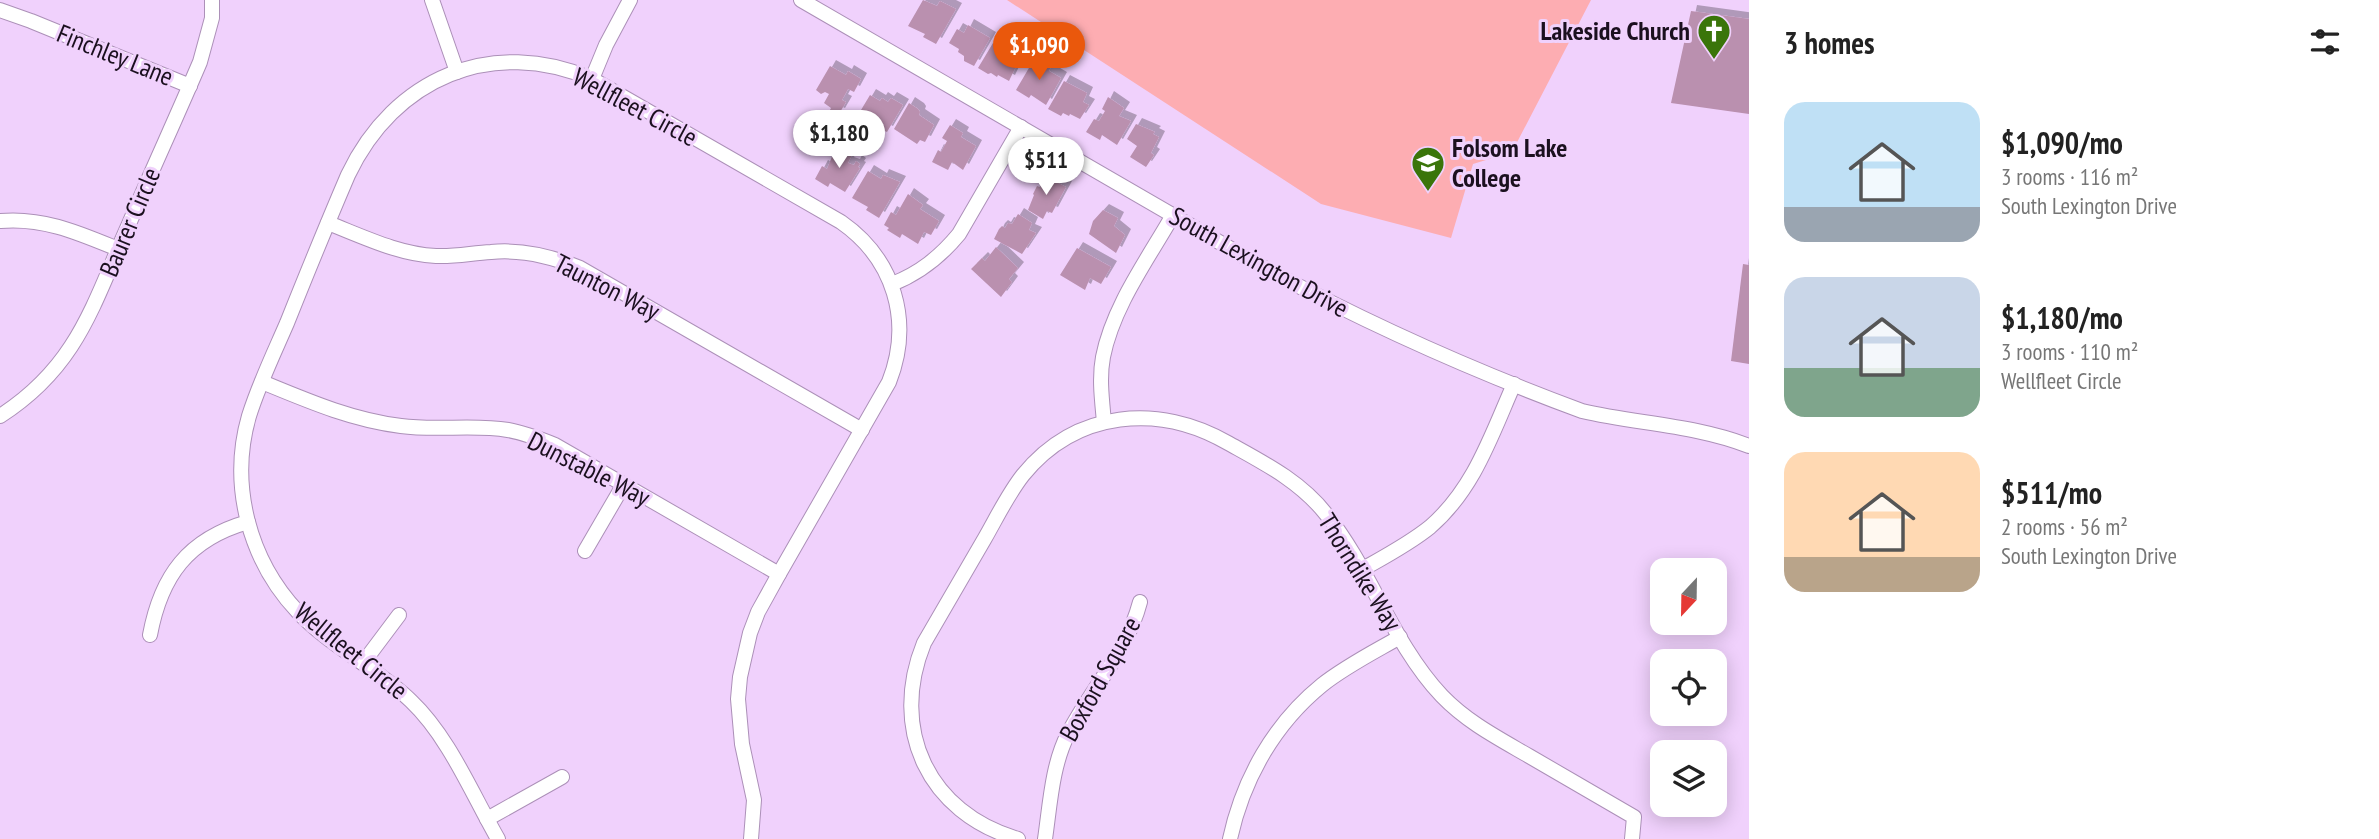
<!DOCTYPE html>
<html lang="en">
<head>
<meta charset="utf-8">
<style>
	:root { --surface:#fff; --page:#f2f2f2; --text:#222; --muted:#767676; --accent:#ea580c }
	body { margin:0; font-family:"PT Sans Narrow",sans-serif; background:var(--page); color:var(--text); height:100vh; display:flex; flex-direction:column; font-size:26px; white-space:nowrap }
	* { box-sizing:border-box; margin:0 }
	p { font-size:23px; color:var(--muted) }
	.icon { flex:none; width:38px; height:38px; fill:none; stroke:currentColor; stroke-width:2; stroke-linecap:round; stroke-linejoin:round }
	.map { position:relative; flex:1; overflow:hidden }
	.side { display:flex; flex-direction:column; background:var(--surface); width:630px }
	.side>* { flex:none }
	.needle { width:46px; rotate:202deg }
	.controls { position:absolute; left:1650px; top:558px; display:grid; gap:14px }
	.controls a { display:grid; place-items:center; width:77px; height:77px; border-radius:14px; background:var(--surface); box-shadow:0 4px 18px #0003; font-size:35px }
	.price { position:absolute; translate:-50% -60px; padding:0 16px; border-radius:24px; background:#fff; color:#222; font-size:23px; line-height:46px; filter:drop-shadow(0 2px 4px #0008) }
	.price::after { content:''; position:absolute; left:50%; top:42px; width:21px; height:16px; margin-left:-10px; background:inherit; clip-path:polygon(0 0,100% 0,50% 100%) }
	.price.active { background:var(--accent); color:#fff }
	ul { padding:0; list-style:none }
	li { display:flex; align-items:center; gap:21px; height:175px; padding:0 35px }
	li span { display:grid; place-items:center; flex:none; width:196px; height:140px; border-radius:21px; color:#555 }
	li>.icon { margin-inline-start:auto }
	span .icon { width:84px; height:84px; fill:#fffc; stroke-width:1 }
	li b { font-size:30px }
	h2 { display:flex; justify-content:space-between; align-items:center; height:84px; padding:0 35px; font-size:30px }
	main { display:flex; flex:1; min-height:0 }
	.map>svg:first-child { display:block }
</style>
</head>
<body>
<main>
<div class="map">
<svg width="1749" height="839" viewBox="0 0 1749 839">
	<defs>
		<filter id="shadow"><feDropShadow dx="6" dy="-6" stdDeviation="0" flood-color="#0004"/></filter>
	</defs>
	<rect width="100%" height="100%" fill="#f0d1fc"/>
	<path fill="#fdadb2" d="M1007 0H1591L1512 152 1473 164 1451 238 1321 204Z"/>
	<g fill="#ba90af" filter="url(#shadow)">
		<path d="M923 0 937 6 940 1 956 9 936 44 923 37 925 34 908 26Z"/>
		<path d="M1691 11 1749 19V114L1671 103Z"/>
		<path d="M968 25 990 38 974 66 964 61V56L958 52 959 49 949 43 957 29 964 33Z"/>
		<path d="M993 43 1019 60 1009 81 998 75 997 77 991 73 988 74 978 68Z"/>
		<path d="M1036 56 1051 66 1049 71 1061 78 1046 105 1031 95 1029 98 1016 90Z"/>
		<path d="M830 66 846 75 848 71 861 79 854 92 848 89 842 100 846 102 839 114 830 110 831 108 824 103 829 94 825 92 821 94 816 90Z"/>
		<path d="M1064 81 1087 93 1083 102 1089 105 1080 119 1070 114 1069 116 1063 113 1061 116 1048 109Z"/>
		<path d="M870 95 880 101 882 98 888 102 891 98 903 105 887 132 863 121 866 114 861 110Z"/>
		<path d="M1108 97 1124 108 1119 116 1131 121 1117 145 1102 135 1100 140 1086 132 1094 119 1099 121 1105 111 1102 109Z"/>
		<path d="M909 103 918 109 920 112 919 115 934 125 925 142 920 140 917 144 894 129Z"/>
		<path d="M1136 124 1155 132 1153 134 1159 137 1151 153 1154 155 1146 167 1130 157 1137 146 1127 139Z"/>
		<path d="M950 125 963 133 961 137 976 146 963 170 952 162 948 170 932 162 938 150 941 152 947 141 942 138Z"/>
		<path d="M837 144 852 155 848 163 854 165 856 161 860 164 858 167 860 168 845 192 830 183 828 187 815 179 822 166 827 169Z"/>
		<path d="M868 171 881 179 883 175 900 182 879 218 866 210 868 207 852 198Z"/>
		<path d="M1044 176 1066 187 1052 213 1047 211 1043 219 1028 210 1034 195 1033 194 1037 186 1040 187Z"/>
		<path d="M908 194 923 205 920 209 939 221 931 235 924 232 918 244 902 234 900 238 887 230 889 228 884 225 891 212 896 215Z"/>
		<path d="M1103 210 1118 218 1114 226 1125 235 1116 253 1089 234 1093 221Z"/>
		<path d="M1018 214 1032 223 1029 230 1036 233 1022 254 994 239 999 229 1002 226 1005 228 1008 223 1012 224Z"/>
		<path d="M996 247 1018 268 1009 279 1012 282 1001 297 971 269 982 258 985 261Z"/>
		<path d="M1077 248 1111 267 1101 284 1090 278 1085 290 1060 275Z"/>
		<path d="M1743 264 1749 265V364L1731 361Z"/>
	</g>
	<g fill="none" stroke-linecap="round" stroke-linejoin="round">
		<defs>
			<g id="minor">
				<path d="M432 0 457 72"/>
				<path d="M801 0 1257 264C1362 321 1471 370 1582 411 1638 424 1695 425 1749 446"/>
				<path d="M0 10 31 21 190 86"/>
				<path d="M592 79 606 45 630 0"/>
				<path d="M0 221C43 217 79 233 118 249"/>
				<path d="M328 223C364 237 398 254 436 256 455 257 472 253 491 252 522 249 551 256 580 268L862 430"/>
				<path d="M892 284C920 273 940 257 959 234L1021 127"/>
				<path d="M262 382C308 401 352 420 401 426 437 431 473 424 508 430 525 433 540 439 555 445L779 574"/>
				<path d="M0 416C78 366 93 304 129 224 152 170 177 116 200 62L212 18V0"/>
				<path d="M1104 422C1102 400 1099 378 1103 357 1113 306 1148 259 1173 215"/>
				<path d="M585 551 624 484"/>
				<path d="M1361 570C1384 557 1409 544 1430 527 1474 489 1491 436 1514 384"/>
				<path d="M150 635C161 576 188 539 248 522"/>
				<path d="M363 663 399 615"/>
				<path d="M487 819 562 777"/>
				<path d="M498 839C472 794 449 737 411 701 377 668 331 647 298 612 249 560 229 485 249 416 259 384 274 353 287 323 307 273 327 224 348 175 394 78 492 36 592 79L841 222C894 259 913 321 889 382L779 574 758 612 750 633 740 677 738 699 742 744 754 800 751 839"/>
				<path d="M1018 839C928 813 889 729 924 643 944 608 965 573 985 538 997 517 1008 494 1023 475 1076 410 1159 403 1228 443 1264 463 1300 481 1326 514 1371 570 1392 643 1442 696 1467 722 1498 738 1529 756 1564 776 1599 797 1634 817L1632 839"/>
				<path d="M1045 839C1050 805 1052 765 1068 734 1091 689 1127 652 1140 602"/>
				<path d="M1230 839C1243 779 1274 724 1322 685 1346 666 1374 652 1400 637"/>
			</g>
		</defs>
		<use href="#minor" stroke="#ac90b8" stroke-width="16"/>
		<use href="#minor" stroke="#fff" stroke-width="14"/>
	</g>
	<defs>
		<symbol id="church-pin" viewBox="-11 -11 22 30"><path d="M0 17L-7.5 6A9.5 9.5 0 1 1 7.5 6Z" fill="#3a750a" stroke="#f0d1fc"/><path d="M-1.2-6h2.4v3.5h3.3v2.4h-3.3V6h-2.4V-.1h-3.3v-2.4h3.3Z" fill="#fff"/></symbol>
		<symbol id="university-pin" viewBox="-11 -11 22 30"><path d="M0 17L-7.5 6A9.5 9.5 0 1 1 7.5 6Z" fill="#3a750a" stroke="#f0d1fc"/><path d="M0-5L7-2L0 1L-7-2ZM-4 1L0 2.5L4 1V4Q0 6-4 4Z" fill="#fff"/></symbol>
	</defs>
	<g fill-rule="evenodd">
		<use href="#church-pin" x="1695" y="12" width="38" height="52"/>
		<use href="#university-pin" x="1409" y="144" width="38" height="52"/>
	</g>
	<g text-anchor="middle" stroke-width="6" stroke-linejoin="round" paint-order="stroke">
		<g font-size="26" font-weight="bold" fill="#1b101f" stroke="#f0d1fc" text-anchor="end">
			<text x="1690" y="40">Lakeside Church</text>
			<text x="1452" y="157" text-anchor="start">Folsom Lake<tspan x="1452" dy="30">College</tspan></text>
		</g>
		<g font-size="26" fill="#1b101f" stroke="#f0d1fc">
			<text transform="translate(115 55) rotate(22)" y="9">Finchley Lane</text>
			<text transform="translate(635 107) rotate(28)" y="9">Wellfleet Circle</text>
			<text transform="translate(130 222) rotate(-67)" y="9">Baurer Circle</text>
			<text transform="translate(1259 262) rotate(29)" y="9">South Lexington Drive</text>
			<text transform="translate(607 287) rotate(27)" y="9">Taunton Way</text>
			<text transform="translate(589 469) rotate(27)" y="9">Dunstable Way</text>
			<text transform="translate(1360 572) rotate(58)" y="9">Thorndike Way</text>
			<text transform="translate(351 651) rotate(39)" y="9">Wellfleet Circle</text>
			<text transform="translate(1100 679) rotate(-61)" y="9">Boxford Square</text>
		</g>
	</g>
</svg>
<div class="controls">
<a><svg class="needle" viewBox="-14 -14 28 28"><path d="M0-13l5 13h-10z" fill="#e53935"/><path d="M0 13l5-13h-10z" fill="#767676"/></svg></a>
<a><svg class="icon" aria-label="locate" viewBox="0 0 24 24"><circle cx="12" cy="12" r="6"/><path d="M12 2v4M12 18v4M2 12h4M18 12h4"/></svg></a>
<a><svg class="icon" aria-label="layers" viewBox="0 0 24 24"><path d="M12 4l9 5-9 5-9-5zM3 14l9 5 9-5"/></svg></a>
</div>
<b class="price active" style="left:1039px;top:82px">$1,090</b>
<b class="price" style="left:839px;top:170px">$1,180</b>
<b class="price" style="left:1046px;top:197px">$511</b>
</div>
<section class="side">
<h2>3 homes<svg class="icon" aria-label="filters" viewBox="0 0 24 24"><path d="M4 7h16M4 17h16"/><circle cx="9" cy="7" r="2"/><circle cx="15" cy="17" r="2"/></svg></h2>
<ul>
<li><span style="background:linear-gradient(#bfe0f5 75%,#9aa5b1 0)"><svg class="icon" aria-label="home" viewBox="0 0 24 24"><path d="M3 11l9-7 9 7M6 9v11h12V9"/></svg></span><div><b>$1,090/mo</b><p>3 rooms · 116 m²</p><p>South Lexington Drive</p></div></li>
<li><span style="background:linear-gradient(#c9d6e8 65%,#7fa58c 0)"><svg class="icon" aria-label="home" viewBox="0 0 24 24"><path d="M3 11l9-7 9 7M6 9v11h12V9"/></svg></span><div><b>$1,180/mo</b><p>3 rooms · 110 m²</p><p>Wellfleet Circle</p></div></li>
<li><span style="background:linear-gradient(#ffd9b3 75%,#b9a48a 0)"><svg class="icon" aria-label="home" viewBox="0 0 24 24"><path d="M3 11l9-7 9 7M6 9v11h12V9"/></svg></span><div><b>$511/mo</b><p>2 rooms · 56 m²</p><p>South Lexington Drive</p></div></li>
</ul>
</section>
</main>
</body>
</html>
